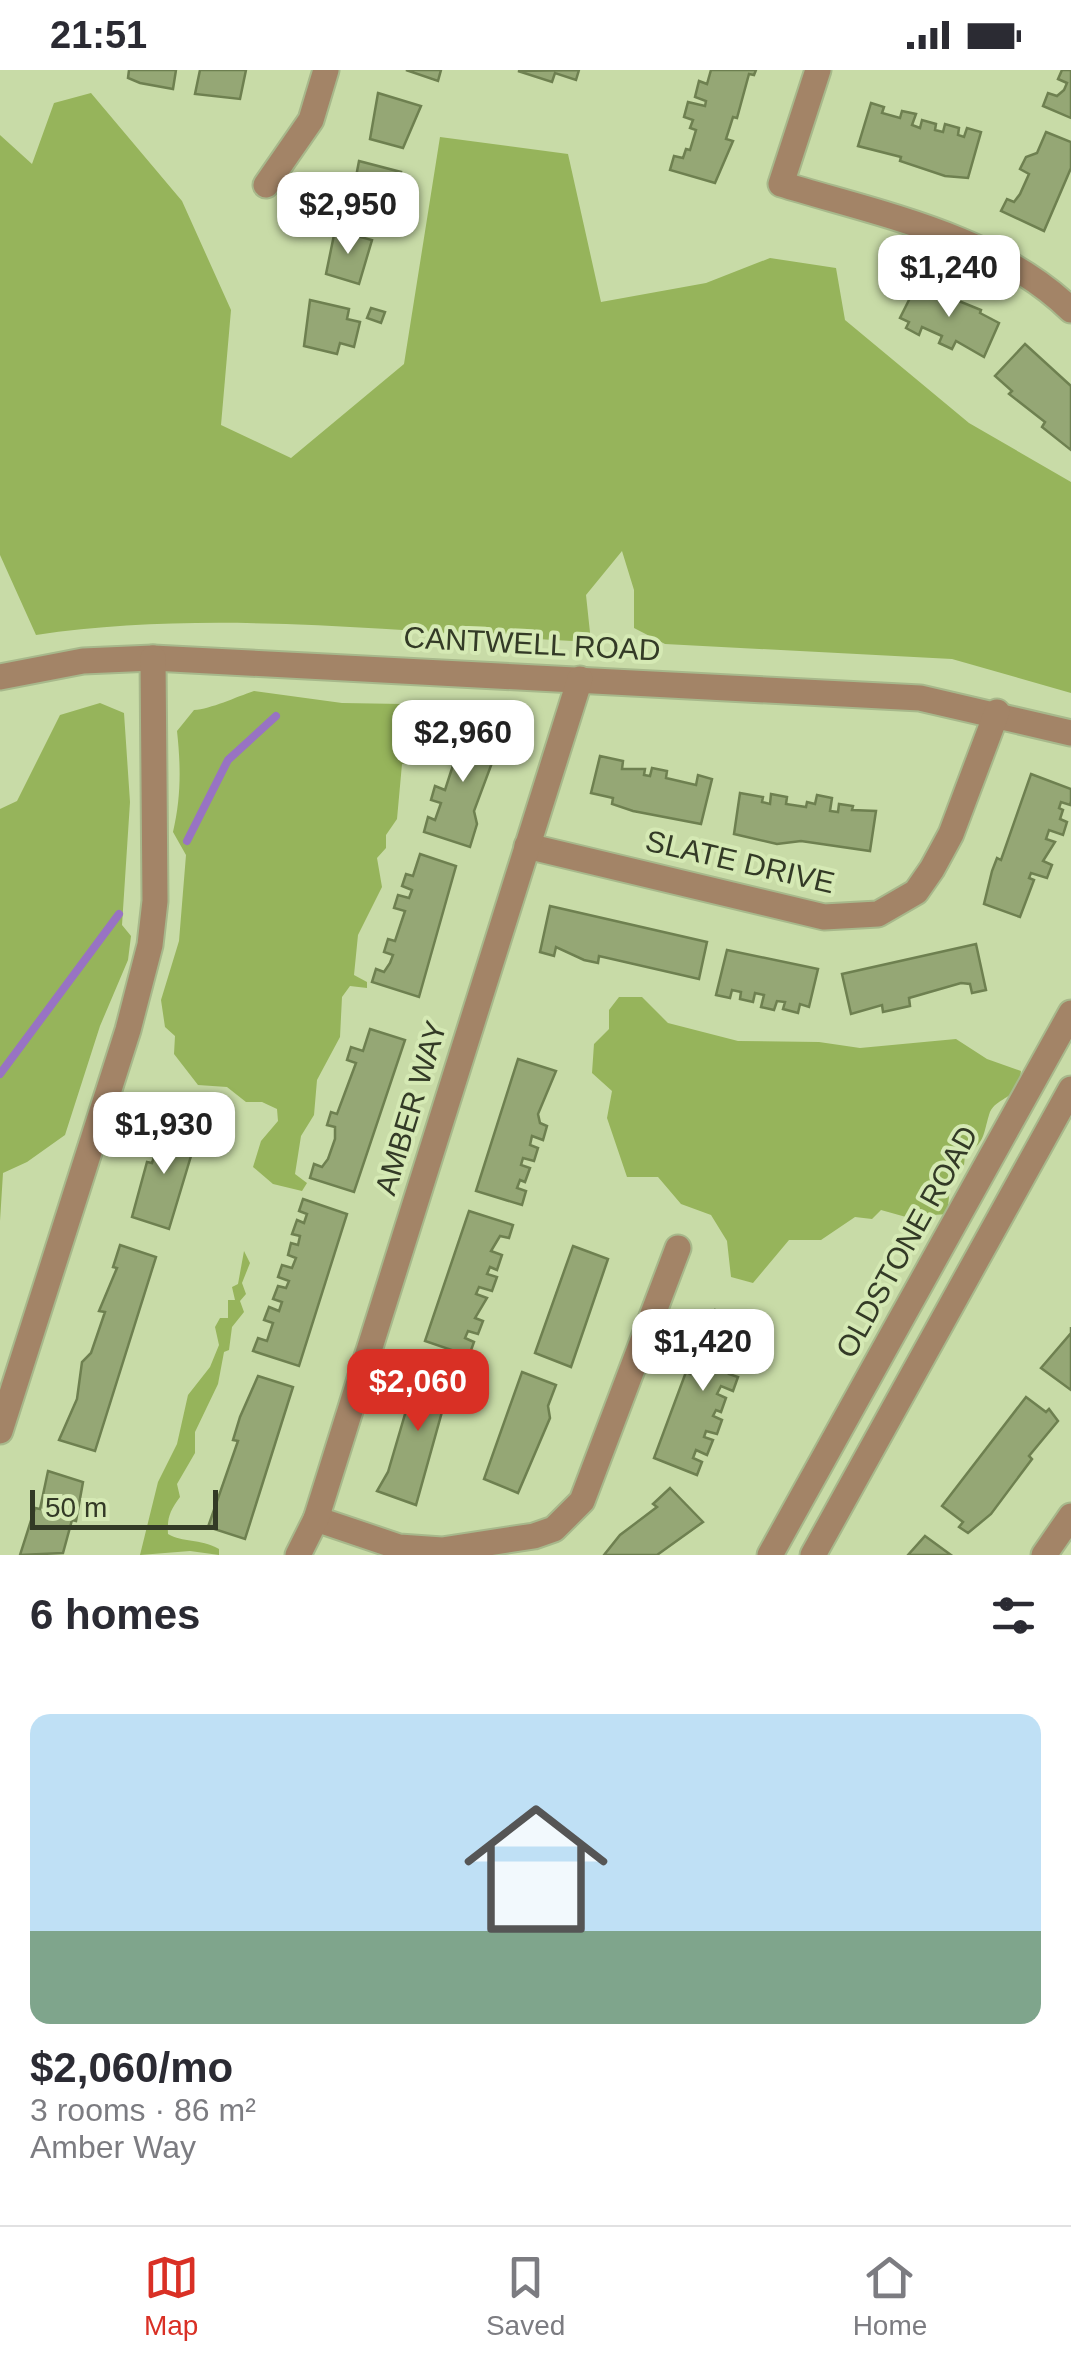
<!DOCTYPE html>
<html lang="en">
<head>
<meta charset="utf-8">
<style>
	:root { --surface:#fff; --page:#f7f7f7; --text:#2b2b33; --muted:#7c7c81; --line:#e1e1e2; --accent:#d93025 }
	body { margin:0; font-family:Arial,sans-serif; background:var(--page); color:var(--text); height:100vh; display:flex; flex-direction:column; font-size:38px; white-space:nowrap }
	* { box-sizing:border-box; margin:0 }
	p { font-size:32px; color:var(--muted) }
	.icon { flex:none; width:55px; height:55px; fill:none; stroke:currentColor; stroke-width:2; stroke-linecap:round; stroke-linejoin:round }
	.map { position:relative; height:1485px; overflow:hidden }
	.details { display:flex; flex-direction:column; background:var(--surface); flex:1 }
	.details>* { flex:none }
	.scale { position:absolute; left:30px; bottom:25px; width:188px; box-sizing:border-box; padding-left:10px; border:5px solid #333a26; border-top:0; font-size:28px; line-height:35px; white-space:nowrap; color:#333a26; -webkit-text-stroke:8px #d5e9b4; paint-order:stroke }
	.price { position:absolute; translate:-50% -85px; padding:0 22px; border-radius:20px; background:#fff; color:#222; font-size:32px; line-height:65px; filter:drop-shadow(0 2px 5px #0008) }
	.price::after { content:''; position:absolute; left:50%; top:60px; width:30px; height:22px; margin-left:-15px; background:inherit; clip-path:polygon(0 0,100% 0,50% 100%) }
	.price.selected { background:var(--accent); color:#fff }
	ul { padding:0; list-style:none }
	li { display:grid; align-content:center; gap:20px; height:530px; padding:0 30px }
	li span { display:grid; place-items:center; height:310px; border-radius:20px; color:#555 }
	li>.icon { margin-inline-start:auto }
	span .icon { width:180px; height:180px; fill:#fffc; stroke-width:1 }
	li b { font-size:42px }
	h2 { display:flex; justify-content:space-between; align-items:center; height:120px; padding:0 30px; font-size:42px }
	.status { display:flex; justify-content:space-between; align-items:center; height:70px; padding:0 50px; background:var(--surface); direction:ltr }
	.status svg { height:28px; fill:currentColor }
	.menu { display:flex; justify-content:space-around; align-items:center; height:140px; border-top:2px solid var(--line); background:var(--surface); font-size:28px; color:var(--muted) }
	.menu a { display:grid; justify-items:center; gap:5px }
	.menu .selected { color:var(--accent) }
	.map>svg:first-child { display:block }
</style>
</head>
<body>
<div class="status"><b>21:51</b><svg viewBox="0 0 49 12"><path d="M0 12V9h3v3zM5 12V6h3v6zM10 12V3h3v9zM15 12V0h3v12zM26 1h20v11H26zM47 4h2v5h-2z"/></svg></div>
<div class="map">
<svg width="1071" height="1485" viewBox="0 0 1071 1485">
	<rect width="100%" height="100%" fill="#c8dba7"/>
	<g fill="#96b45b">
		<path d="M91 23 182 131 231 240 221 355 291 388 404 294 440 67 568 84 601 232 706 213 770 188 836 198 845 250 969 353 1071 412V623L952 589 665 574 634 558V520L622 481 586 525 591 572C409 563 216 538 36 565L0 485V65L32 94 54 33Z"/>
		<path d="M254 621 342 633 464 635 502 650 503 656 465 640 434 646 432 665 446 674 419 677 412 693 402 694 397 749 386 765V778L377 788 382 817 358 865 354 905 367 912V918L350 916 342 927 340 967 317 1010 314 1045 301 1066 295 1104 307 1113 302 1121 273 1114 253 1097 261 1071 278 1051 277 1039 262 1032H246L227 1017 198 1015 174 984 175 966 165 957 161 930 179 871 186 785 173 762C181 728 181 697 177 661L194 640C211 639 236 627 254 621Z"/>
		<path d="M100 633 124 643 130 732 122 855 131 866 128 890 100 956 65 1065 27 1092 3 1103 0 1151V739L17 731 60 645Z"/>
		<path d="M619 927H642L668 953 738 971 819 972 860 978 956 969 987 989 1021 1001C1018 1033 995 1025 989 1045 983 1065 985 1073 965 1085L964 1095 952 1101 947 1144 906 1147 881 1140 872 1149 855 1147 821 1170H789L753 1213 731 1207 727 1171 711 1145 681 1134 658 1107H627L607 1048 612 1021 592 1003 594 974 609 959V940Z"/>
		<path d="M244 1181 250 1193 242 1213 246 1224 240 1231 244 1242 232 1257 229 1280 224 1282 218 1314 195 1362V1383L177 1414 180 1427C170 1441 167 1447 168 1464 183 1473 199 1468 219 1479V1485L190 1481 140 1485 158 1412 177 1374 188 1325 210 1297 219 1275 215 1257 220 1248H228V1230H235L232 1217 238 1214Z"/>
	</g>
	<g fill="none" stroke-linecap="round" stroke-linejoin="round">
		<g stroke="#9873c3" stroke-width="8">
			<path d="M187 771 228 690 276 646"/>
			<path d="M0 1004 119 844"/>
		</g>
	</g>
	<g fill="#95a775" stroke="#6e8050" stroke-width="2.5">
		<path d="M129 0H176L173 19 140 13 128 8Z"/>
		<path d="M200 0H246L240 29 195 24Z"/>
		<path d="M406 0H441L438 11Z"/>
		<path d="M579 0 576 10 555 3 552 12 518 1Z"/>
		<path d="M711 0H756L754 5 749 4 737 48 733 47 726 69 733 71 715 113 670 100 674 86 683 88 686 79 690 80 696 60 690 58 693 50 684 47 688 32 705 36 706 31 695 27 699 11 707 14Z"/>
		<path d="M1062 0H1071V48L1043 36 1048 23 1057 26 1064 20 1067 13 1058 9Z"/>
		<path d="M378 23 421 36 403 78 370 69Z"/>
		<path d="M871 33 884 37 882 43 900 48 902 41 916 44 912 55 920 58 922 50 936 54 935 60 943 62 945 54 959 58 958 65 964 67 967 58 981 62 968 108 945 106 900 91 901 87 858 76Z"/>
		<path d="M1046 62 1071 72V98L1044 161 1001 141 1007 129 1014 132 1020 124 1029 104 1020 99 1026 87 1037 83Z"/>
		<path d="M359 91 401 102 398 116 390 114 382 146 350 138Z"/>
		<path d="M335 160 372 170 359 214 326 204Z"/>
		<path d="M917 214 981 240 980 243 999 253 984 287 956 271 952 279 939 273 942 266 922 257 919 265 906 258 909 252 900 248Z"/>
		<path d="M310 230 349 239 347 249 360 252 354 277 340 273 337 284 304 276Z"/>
		<path d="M371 238 385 242 381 253 367 248Z"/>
		<path d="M1025 274 1071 316V380L1042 357 1045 352 1009 324 1012 321 995 306Z"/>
		<path d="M466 654 502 666 474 741 477 754 470 777 424 762 428 747 435 750 441 733 431 730 435 716 445 720 455 689 445 686 449 673 454 661 463 664Z"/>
		<path d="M600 686 623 691 622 699H645L644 705 650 706 652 698 667 701 666 708 696 715 698 705 712 709 701 754 633 741 612 734 613 728 591 723Z"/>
		<path d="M1031 704 1071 719V731L1070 735 1061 732 1059 738 1063 740 1060 749 1067 752 1063 765 1049 760 1046 769 1055 772 1043 791 1052 795 1047 808 1031 803 1029 808 1034 810 1020 847 984 834 992 801 997 788 1001 790Z"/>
		<path d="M740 723 763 727 762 732 770 734 771 724 787 727 786 734 806 737 807 732 815 734 817 725 832 728 830 741 838 742 839 734 853 736 852 740 876 741 870 781 801 771 777 774 734 764Z"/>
		<path d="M420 784 456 796 419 927 372 912 376 899 384 902 390 893 393 885 384 882 388 869 395 871 405 841 394 838 398 825 409 828 412 820 402 816 406 804 413 806Z"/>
		<path d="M550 836 707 872 699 909 599 886 598 893 584 890 556 877 554 886 540 882Z"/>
		<path d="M976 874 986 920 972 923 970 914 961 913 909 928 910 936 883 942 882 935 851 944 842 904Z"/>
		<path d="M727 880 818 899 809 937 800 934 798 943 783 939 785 932 777 931 774 940 761 937 764 925 755 923 753 932 740 929 741 922 732 920 730 928 716 925Z"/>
		<path d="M370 959 405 970 354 1122 310 1108 314 1094 322 1097 328 1089 335 1069V1057L327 1055 331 1042 337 1044 356 993 347 990 351 977 363 981Z"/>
		<path d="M518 989 556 1001 538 1044 540 1053 547 1056 543 1070 532 1066 530 1075 538 1078 534 1091 523 1088 521 1095 530 1098 525 1112 520 1110 517 1118 526 1121 522 1135 476 1121Z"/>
		<path d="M160 1054 197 1066 169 1159 132 1147 147 1092 152 1093 157 1078 153 1076Z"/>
		<path d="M303 1129 347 1144 299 1296 253 1281 258 1268 267 1271 273 1253 264 1250 269 1237 279 1241 282 1232 273 1229 278 1216 286 1218 289 1211 278 1207 282 1195 292 1198 296 1188 288 1185 291 1173 298 1175 300 1166 292 1164 297 1150 304 1153 307 1144 299 1141Z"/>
		<path d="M469 1141 513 1155 509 1168 500 1166 491 1181 502 1185 497 1200 490 1197 487 1204 497 1207 492 1221 479 1217 476 1224 487 1228 475 1248 483 1251 478 1264 468 1261 465 1268 474 1272 469 1286 425 1271Z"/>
		<path d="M120 1175 156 1187 95 1381 59 1370 77 1329 82 1292 91 1283 105 1242 99 1241 117 1198 113 1197Z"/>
		<path d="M573 1176 608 1189 571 1297 535 1283Z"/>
		<path d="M715 1240 749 1253 735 1281 745 1285 739 1299 732 1296 729 1304 738 1307 733 1321 721 1316 717 1324 726 1328 721 1342 716 1340 713 1346 722 1350 717 1364 706 1361 704 1367 713 1370 707 1385 696 1380 693 1388 702 1392 697 1405 654 1388 686 1302 690 1304 698 1283 694 1281 702 1259 707 1261Z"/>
		<path d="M1071 1257V1320L1041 1298 1071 1263Z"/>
		<path d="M420 1293 458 1305 452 1326 447 1324 416 1435 377 1421 388 1402Z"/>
		<path d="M522 1302 556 1315 548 1336 550 1348 518 1423 484 1409Z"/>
		<path d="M258 1306 293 1317 245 1469 208 1457 238 1371 233 1370 240 1347Z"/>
		<path d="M1026 1327 1046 1342 1049 1339 1058 1351 1029 1386 1032 1389 991 1444 968 1463 959 1457 963 1452 942 1436Z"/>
		<path d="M48 1401 83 1412 76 1451 72 1450 63 1483 20 1485 35 1438 40 1439Z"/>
		<path d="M670 1418 703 1452 657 1485H604L620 1465 657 1437 653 1434Z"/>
		<path d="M925 1466 951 1485H908Z"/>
	</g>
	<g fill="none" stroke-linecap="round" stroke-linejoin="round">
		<defs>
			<g id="minor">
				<path d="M818 0 781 114C879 144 995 166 1071 240"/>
				<path d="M266 115 311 50 326 0"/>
				<path d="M0 607 83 591 153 588 920 628 1071 663"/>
				<path d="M527 776 824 847 878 844 916 822 932 799 951 764 997 642"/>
				<path d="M0 1361 128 960 150 875 155 831 153 588"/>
				<path d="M316 1449 399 1477 442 1480 534 1466 554 1459 582 1431 678 1178"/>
				<path d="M298 1485 316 1449 580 609"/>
				<path d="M770 1485 1071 943"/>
				<path d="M813 1485 1071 1019"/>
				<path d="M1044 1485 1071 1446"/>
			</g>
		</defs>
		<use href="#minor" stroke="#a7b88b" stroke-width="29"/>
		<use href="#minor" stroke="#a38467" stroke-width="25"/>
	</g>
	<g text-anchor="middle" stroke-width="8" stroke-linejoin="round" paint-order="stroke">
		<g font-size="30" fill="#333a26" stroke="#d5e9b4">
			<text transform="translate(532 574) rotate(3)" y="10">CANTWELL ROAD</text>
			<text transform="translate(740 792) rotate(13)" y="10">SLATE DRIVE</text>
			<text transform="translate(411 1038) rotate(-73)" y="10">AMBER WAY</text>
			<text transform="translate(907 1172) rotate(-61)" y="10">OLDSTONE ROAD</text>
		</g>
	</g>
</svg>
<div class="scale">50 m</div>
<b class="price" style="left:348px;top:187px">$2,950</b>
<b class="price" style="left:949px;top:250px">$1,240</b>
<b class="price" style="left:463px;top:715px">$2,960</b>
<b class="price" style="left:164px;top:1107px">$1,930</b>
<b class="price" style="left:703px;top:1324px">$1,420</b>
<b class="price selected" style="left:418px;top:1364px">$2,060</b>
</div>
<section class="details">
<h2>6 homes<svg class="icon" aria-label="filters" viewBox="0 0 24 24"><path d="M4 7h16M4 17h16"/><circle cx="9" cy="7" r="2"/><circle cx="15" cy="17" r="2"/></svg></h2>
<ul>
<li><span style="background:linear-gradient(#bfe0f5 70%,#7fa58c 0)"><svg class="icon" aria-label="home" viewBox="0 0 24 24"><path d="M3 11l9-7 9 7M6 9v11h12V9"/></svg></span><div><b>$2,060/mo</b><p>3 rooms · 86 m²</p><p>Amber Way</p></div></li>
</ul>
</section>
<nav class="menu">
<a class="selected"><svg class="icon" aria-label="map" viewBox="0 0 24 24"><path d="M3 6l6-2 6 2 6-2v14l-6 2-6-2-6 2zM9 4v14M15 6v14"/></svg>Map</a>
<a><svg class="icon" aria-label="saved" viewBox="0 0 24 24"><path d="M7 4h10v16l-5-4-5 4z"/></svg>Saved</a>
<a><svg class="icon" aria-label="home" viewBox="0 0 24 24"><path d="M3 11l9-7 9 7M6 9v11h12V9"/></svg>Home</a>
</nav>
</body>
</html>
